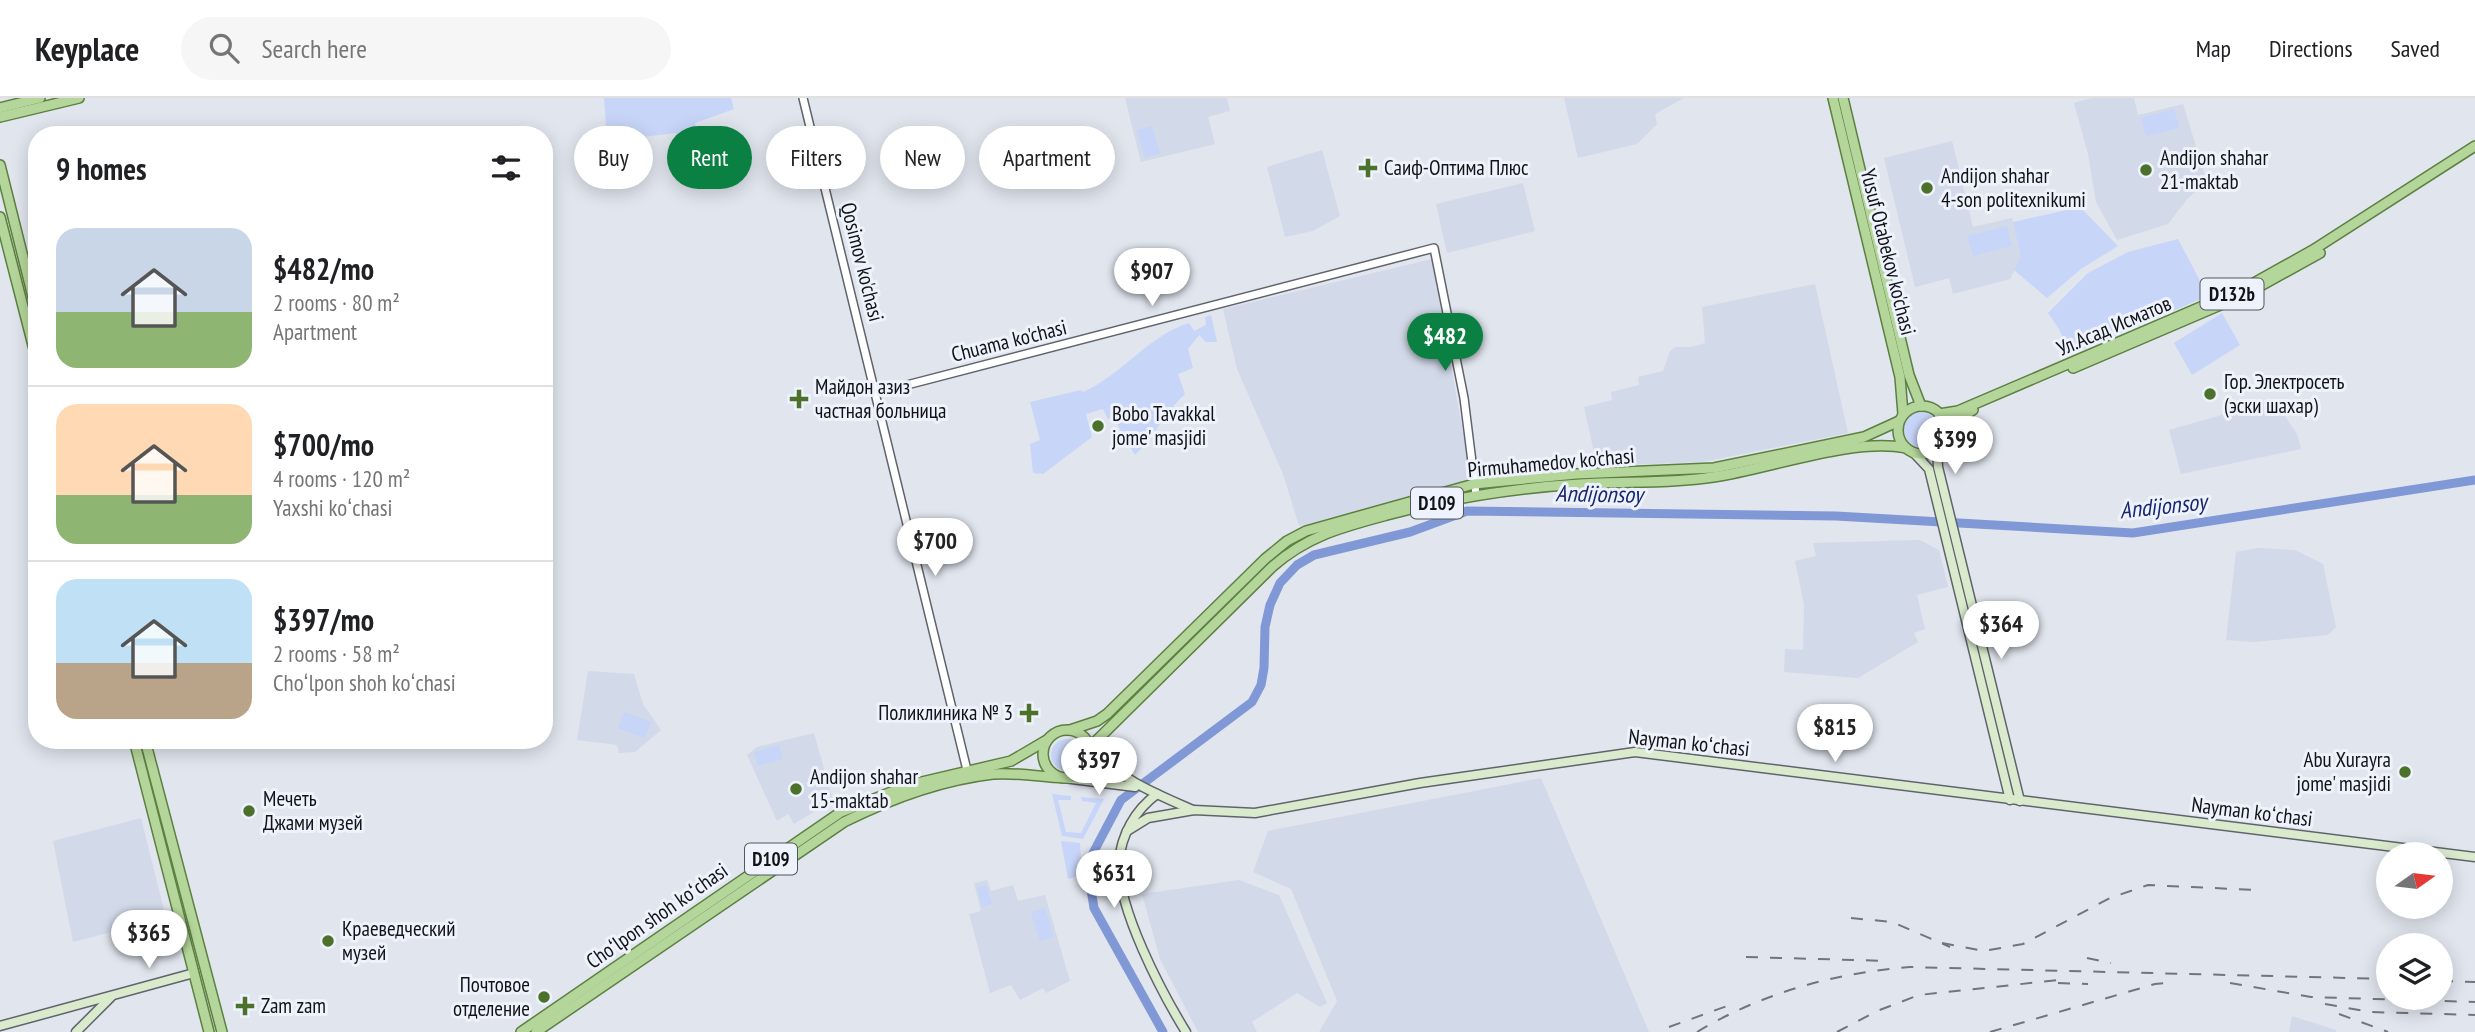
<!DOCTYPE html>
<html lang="en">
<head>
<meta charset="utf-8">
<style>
	:root { --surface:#fff; --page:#f6f6f6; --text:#202124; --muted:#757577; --line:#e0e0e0; --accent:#0b8043 }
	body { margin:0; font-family:"PT Sans Narrow",sans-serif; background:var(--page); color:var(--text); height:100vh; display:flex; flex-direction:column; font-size:26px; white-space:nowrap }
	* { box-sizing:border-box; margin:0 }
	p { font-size:23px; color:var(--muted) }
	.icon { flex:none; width:38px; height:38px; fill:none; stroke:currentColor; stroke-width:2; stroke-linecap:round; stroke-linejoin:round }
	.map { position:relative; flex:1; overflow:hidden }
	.panel { position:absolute; left:28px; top:28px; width:525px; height:623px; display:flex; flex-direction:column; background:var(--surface); border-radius:28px; box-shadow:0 4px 18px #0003 }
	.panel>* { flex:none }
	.hud { position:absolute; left:574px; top:28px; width:665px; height:63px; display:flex; gap:14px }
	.needle { width:46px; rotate:76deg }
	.controls { position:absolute; left:2376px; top:744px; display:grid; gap:14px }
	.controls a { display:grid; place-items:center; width:77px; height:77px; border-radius:50%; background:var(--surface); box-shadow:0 4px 18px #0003; font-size:35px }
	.price { position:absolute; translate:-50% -60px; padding:0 16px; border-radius:24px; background:#fff; color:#222; font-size:23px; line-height:46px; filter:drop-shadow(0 2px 4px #0008) }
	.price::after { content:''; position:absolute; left:50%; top:42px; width:21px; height:16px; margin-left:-10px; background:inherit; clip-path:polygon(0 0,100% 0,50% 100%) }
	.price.active { background:var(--accent); color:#fff }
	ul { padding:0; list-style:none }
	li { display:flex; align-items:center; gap:21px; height:175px; padding:0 28px }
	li+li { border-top:2px solid var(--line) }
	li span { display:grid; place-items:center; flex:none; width:196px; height:140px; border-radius:21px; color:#555 }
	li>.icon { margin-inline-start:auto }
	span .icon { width:84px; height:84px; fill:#fffc; stroke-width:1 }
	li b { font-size:30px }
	h2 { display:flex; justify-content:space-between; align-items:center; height:84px; padding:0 28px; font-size:30px }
	.pill { padding:0 24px; border-radius:32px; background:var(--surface); box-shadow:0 4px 18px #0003; font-size:24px; line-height:63px }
	.pill.active { background:var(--accent); color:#fff }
	header { display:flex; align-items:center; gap:42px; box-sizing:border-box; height:98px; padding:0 35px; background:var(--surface); border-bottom:2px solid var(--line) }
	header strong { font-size:33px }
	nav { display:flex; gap:38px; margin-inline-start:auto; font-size:24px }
	.search { width:490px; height:63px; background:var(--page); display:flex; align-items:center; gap:18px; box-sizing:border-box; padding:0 24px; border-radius:38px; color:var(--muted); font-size:26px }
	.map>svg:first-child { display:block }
</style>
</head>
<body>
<header>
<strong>Keyplace</strong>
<div class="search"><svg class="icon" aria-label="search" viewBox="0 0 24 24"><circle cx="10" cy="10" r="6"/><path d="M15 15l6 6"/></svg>Search here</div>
<nav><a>Map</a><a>Directions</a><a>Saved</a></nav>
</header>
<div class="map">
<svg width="2475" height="934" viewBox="0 0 2475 934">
	<rect width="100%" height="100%" fill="#e1e5ee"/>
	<g fill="#d2d9e9">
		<path d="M1125 0H1227L1230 13 1208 19 1215 46 1141 64Z"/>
		<path d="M1564 0H1684L1655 16 1657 26 1637 46 1578 60Z"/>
		<path d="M2092 0H2134L2138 17 2183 6 2207 84 2188 100 2168 126 2117 142 2096 104 2088 56 2074 5Z"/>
		<path d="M1952 43 1973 129 2012 120 2022 158 2010 181 1953 196 1949 180 1915 189 1884 60Z"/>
		<path d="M1322 52 1340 118 1313 133 1285 139 1267 69Z"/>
		<path d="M1523 85 1535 133 1447 155 1436 106Z"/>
		<path d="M1432 161 1471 380 1465 384 1299 428 1283 376 1237 271 1223 211Z"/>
		<path d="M1815 186 1848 335 1703 364 1597 368 1584 309 1612 302 1611 294 1639 287 1638 279 1663 273 1670 253 1675 249H1691L1705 245 1702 209Z"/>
		<path d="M2274 302 2297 336 2301 351 2181 376 2169 332Z"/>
		<path d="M1920 442 1939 452 1948 489 1917 497 1925 531 1914 535 1918 544 1858 580 1784 574 1785 551 1803 552 1804 506 1795 463 1816 458 1813 445Z"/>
		<path d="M2258 450 2295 452 2323 466 2336 529 2328 537 2254 544 2226 542 2236 454Z"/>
		<path d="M588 573 634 576 643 606 661 632 635 654 619 655 617 647 577 642Z"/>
		<path d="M814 635 833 702 794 726 788 716 777 723 747 657 757 649Z"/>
		<path d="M1541 680 1649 934H1319L1337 903 1291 791 1253 774 1268 733Z"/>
		<path d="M141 720 166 820 73 844 53 743Z"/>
		<path d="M987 782 991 793 1013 787 1018 803 1045 797 1070 883 1046 895 1043 890 1020 902 1011 887 990 895 969 816 981 813 974 785Z"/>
		<path d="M1239 782 1279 797 1327 905 1320 909 1297 895 1252 924 1257 934H1198L1160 861 1142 796Z"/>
		<path d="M2292 918 2336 932V934H2289Z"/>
	</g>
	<g fill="#c7d5f8">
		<path d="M604 0H731L734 11 695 25 699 38 679 43 676 35 607 43Z"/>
		<path d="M2174 11 2179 30 2146 38 2141 20Z"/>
		<path d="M1152 28 1160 56 1145 60 1137 32Z"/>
		<path d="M2080 109 2118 148 2081 171 2047 200 2014 172 2021 158 2013 124Z"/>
		<path d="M2007 128 2012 148 1973 158 1967 138Z"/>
		<path d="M2178 141 2208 198 2070 257 2059 231 2048 215 2088 175 2128 154Z"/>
		<path d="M2222 215 2240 247 2192 277 2174 245Z"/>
		<path d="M1211 217 1217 244H1206L1199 237 1188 251 1193 270 1178 276 1185 296C1165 314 1155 338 1135 357L1113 319 1108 321 1103 311 1086 316 1092 339 1043 376 1033 375 1030 346 1040 342 1030 304 1081 292 1083 294C1122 277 1149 237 1189 225L1194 233 1206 227 1205 219Z"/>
		<circle cx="1923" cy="331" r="19"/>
		<path d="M624 614 651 624 645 640 618 630Z"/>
		<circle cx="1067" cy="657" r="16"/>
		<path d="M779 647 783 661 758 668 754 654Z"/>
		<path d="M1052 696 1071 698V702H1058L1066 734 1081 735 1096 705 1082 703 1081 699 1104 701 1083 741 1062 738Z"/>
		<path d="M1061 743 1080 745 1082 777 1068 781Z"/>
		<path d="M986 787 992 806 982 809 977 790Z"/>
		<path d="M1045 810 1054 839 1040 843 1031 814Z"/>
	</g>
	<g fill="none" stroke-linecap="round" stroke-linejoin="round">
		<path stroke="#8198d7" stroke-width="9" d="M1163 934 1094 810 1088 773 1092 757 1121 702 1252 604 1261 587 1264 570 1265 529 1270 507 1280 485 1297 467 1314 457 1410 434 1467 413 1836 418 2133 435 2475 382"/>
		<defs>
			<g id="tertiary">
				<path d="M803 0 967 672"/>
				<path d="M876 295 1434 150 1464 300 1476 396"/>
			</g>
			<g id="secondary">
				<path d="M1937 350 1938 369 2020 703"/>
				<path d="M1913 354 1929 371 2010 702"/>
				<path d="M1090 649C1119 681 1154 695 1193 712"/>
				<path d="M1064 680 1135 689"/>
				<path d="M1157 696C1135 712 1121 737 1119 764 1117 810 1162 895 1186 934"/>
				<path d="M1127 733 1148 720 1194 712 1255 715 1420 685 1635 654 2475 759"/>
				<path d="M0 928 194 875"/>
				<path d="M76 934 111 899"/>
			</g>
			<g id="primary">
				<path d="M1833 0 1900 279 1903 316"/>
				<path d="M1843 0 1909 277 1921 308"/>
				<path d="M0 10 40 0"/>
				<path d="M0 19 79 0"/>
				<path d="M0 67 37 215"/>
				<path d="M0 119 37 263"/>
				<path d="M2073 270 2246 196 2320 155"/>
				<circle cx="1922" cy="332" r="24"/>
				<path d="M1939 316 1958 313 2245 190 2313 152 2475 48"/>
				<path d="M1945 330 1973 312"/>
				<circle cx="1067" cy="656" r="24"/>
				<path d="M1070 632 1097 623 1107 616 1265 461 1287 443 1306 433 1474 386 1576 376 1714 370 1864 339 1899 323"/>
				<path d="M134 642 209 934"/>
				<path d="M145 642 222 934"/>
				<path d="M1090 649 1272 469C1307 438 1342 429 1387 417 1450 400 1514 390 1580 386 1625 383 1669 386 1713 379 1769 371 1853 339 1906 350"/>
				<path d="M521 934 841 714 909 687 1011 663 1047 642"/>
				<path d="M536 934 844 724C890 701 941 682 993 676 1015 674 1041 679 1064 680"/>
			</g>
		</defs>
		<use href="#tertiary" stroke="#60636b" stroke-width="10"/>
		<use href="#secondary" stroke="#60636b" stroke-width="11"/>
		<use href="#primary" stroke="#5c8041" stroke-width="12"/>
		<use href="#tertiary" stroke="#fff" stroke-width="7"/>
		<use href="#secondary" stroke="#daebcd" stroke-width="8"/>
		<use href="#primary" stroke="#b5d69b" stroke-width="9"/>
		<g stroke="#72757a" stroke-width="2" stroke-dasharray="12 12" stroke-linecap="butt">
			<path d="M1851 820 1892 824 1950 849"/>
			<path d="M1942 845 1984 853 2023 846 2110 800 2148 787 2256 792"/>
			<path d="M1746 859 1889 863"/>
			<path d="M2087 860 2111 865"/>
			<path d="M2441 883 2475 884"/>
			<path d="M2058 885 2088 886"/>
			<path d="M2230 885 2311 899 2475 904"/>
			<path d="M2325 906 2370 914 2475 917"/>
			<path d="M2339 916 2388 934"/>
			<path d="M1669 929 1727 908"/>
			<path d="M1697 934C1762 895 1834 875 1910 869L2389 881"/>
			<path d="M1837 934 1877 913 1919 897 2068 881"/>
			<path d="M1990 934 2155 886 2174 884"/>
		</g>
	</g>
	<g fill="#4b712b" stroke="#eef2fc" stroke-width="2.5">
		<path d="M1364.5 59.5h7v7h7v7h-7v7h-7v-7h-7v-7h7z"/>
		<circle cx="2146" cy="72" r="7"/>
		<circle cx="1927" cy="90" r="7"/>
		<circle cx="2210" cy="296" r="7"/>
		<path d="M795.5 290.5h7v7h7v7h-7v7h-7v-7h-7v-7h7z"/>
		<circle cx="1098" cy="328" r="7"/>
		<path d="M1025.5 604.5h7v7h7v7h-7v7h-7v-7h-7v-7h7z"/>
		<circle cx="2405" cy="674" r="7"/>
		<circle cx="796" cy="691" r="7"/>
		<circle cx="249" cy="713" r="7"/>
		<circle cx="328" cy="843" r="7"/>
		<circle cx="544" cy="899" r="7"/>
		<path d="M241.5 897.5h7v7h7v7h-7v7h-7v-7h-7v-7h7z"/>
	</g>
	<g text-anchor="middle" stroke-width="6" stroke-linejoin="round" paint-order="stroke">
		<g fill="#eef2fc" stroke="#54565b" stroke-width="2">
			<rect x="2200.5" y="180.5" width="63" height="31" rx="5"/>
			<rect x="1411" y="389.5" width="52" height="31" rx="5"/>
			<rect x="745" y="745.5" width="52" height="31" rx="5"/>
		</g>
		<g font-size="19" font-weight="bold" fill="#121316">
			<text x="2232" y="203">D132b</text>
			<text x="1437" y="412">D109</text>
			<text x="771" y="768">D109</text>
		</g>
		<g font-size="21" fill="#121316" stroke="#eef2fc" text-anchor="start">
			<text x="2160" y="67">Andijon shahar<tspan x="2160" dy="24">21-maktab</tspan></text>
			<text x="1384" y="77">Саиф-Оптима Плюс</text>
			<text x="1941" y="85">Andijon shahar<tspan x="1941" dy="24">4-son politexnikumi</tspan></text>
			<text x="2224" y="291">Гор. Электросеть<tspan x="2224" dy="24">(эски шахар)</tspan></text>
			<text x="815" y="296">Майдон азиз<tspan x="815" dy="24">частная больница</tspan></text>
			<text x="1112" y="323">Bobo Tavakkal<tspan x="1112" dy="24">jome' masjidi</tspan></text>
			<text x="1013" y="622" text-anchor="end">Поликлиника № 3</text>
			<text x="2391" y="669" text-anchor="end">Abu Xurayra<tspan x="2391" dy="24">jome' masjidi</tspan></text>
			<text x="810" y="686">Andijon shahar<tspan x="810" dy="24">15-maktab</tspan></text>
			<text x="263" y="708">Мечеть<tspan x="263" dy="24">Джами музей</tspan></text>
			<text x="342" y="838">Краеведческий<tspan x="342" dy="24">музей</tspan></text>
			<text x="530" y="894" text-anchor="end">Почтовое<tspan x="530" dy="24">отделение</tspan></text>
			<text x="261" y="915">Zam zam</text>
		</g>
		<g font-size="21" fill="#121316" stroke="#eef2fc">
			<text transform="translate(1888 154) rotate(76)" y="7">Yusuf Otabekov ko'chasi</text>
			<text transform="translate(862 164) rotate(76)" y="7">Qosimov ko'chasi</text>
			<text transform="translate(2114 228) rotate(-23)" y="7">Ул.Асад Исматов</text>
			<text transform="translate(1009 243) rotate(-14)" y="7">Chuama ko'chasi</text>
			<text transform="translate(1551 365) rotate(-5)" y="7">Pirmuhamedov ko'chasi</text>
			<text transform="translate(1689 645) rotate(6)" y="7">Nayman koʻchasi</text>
			<text transform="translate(2252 714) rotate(7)" y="7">Nayman koʻchasi</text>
			<text transform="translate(657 818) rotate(-35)" y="7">Choʻlpon shoh koʻchasi</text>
		</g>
		<g font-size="23" font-style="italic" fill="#172770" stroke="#eef2fc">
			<text transform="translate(1599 396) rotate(1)" y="8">Andijonsoy</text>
			<text transform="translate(2163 408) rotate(-6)" y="8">Andijonsoy</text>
		</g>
	</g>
</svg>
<div class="controls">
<a><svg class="needle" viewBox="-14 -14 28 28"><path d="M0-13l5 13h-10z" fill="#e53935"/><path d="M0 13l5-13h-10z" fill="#757577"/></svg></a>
<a><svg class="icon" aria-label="layers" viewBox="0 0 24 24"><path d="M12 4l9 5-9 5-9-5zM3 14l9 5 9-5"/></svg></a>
</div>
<b class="price" style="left:1152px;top:210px">$907</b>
<b class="price active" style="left:1445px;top:275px">$482</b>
<b class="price" style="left:1955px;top:378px">$399</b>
<b class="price" style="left:935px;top:480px">$700</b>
<b class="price" style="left:2001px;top:563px">$364</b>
<b class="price" style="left:1835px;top:666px">$815</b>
<b class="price" style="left:1099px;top:699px">$397</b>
<b class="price" style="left:1114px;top:812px">$631</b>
<b class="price" style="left:149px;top:872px">$365</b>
<div class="hud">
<a class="pill">Buy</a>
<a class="pill active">Rent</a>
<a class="pill">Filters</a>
<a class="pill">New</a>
<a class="pill">Apartment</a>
</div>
<section class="panel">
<h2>9 homes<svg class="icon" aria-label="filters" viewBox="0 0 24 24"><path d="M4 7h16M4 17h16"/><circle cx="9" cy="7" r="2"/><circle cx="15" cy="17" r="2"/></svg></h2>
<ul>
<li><span style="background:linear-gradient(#c9d6e8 60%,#8fb573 0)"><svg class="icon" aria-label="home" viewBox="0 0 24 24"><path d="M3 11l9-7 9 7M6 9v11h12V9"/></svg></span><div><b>$482/mo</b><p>2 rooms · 80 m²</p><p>Apartment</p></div></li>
<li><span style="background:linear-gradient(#ffd9b3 65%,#8fb573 0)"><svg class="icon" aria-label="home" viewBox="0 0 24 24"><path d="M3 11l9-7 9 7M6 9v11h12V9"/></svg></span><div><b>$700/mo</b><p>4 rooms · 120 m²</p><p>Yaxshi koʻchasi</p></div></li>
<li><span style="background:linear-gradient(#bfe0f5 60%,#b9a48a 0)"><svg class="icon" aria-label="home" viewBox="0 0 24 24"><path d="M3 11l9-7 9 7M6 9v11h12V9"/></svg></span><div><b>$397/mo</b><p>2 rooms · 58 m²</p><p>Choʻlpon shoh koʻchasi</p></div></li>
</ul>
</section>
</div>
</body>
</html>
